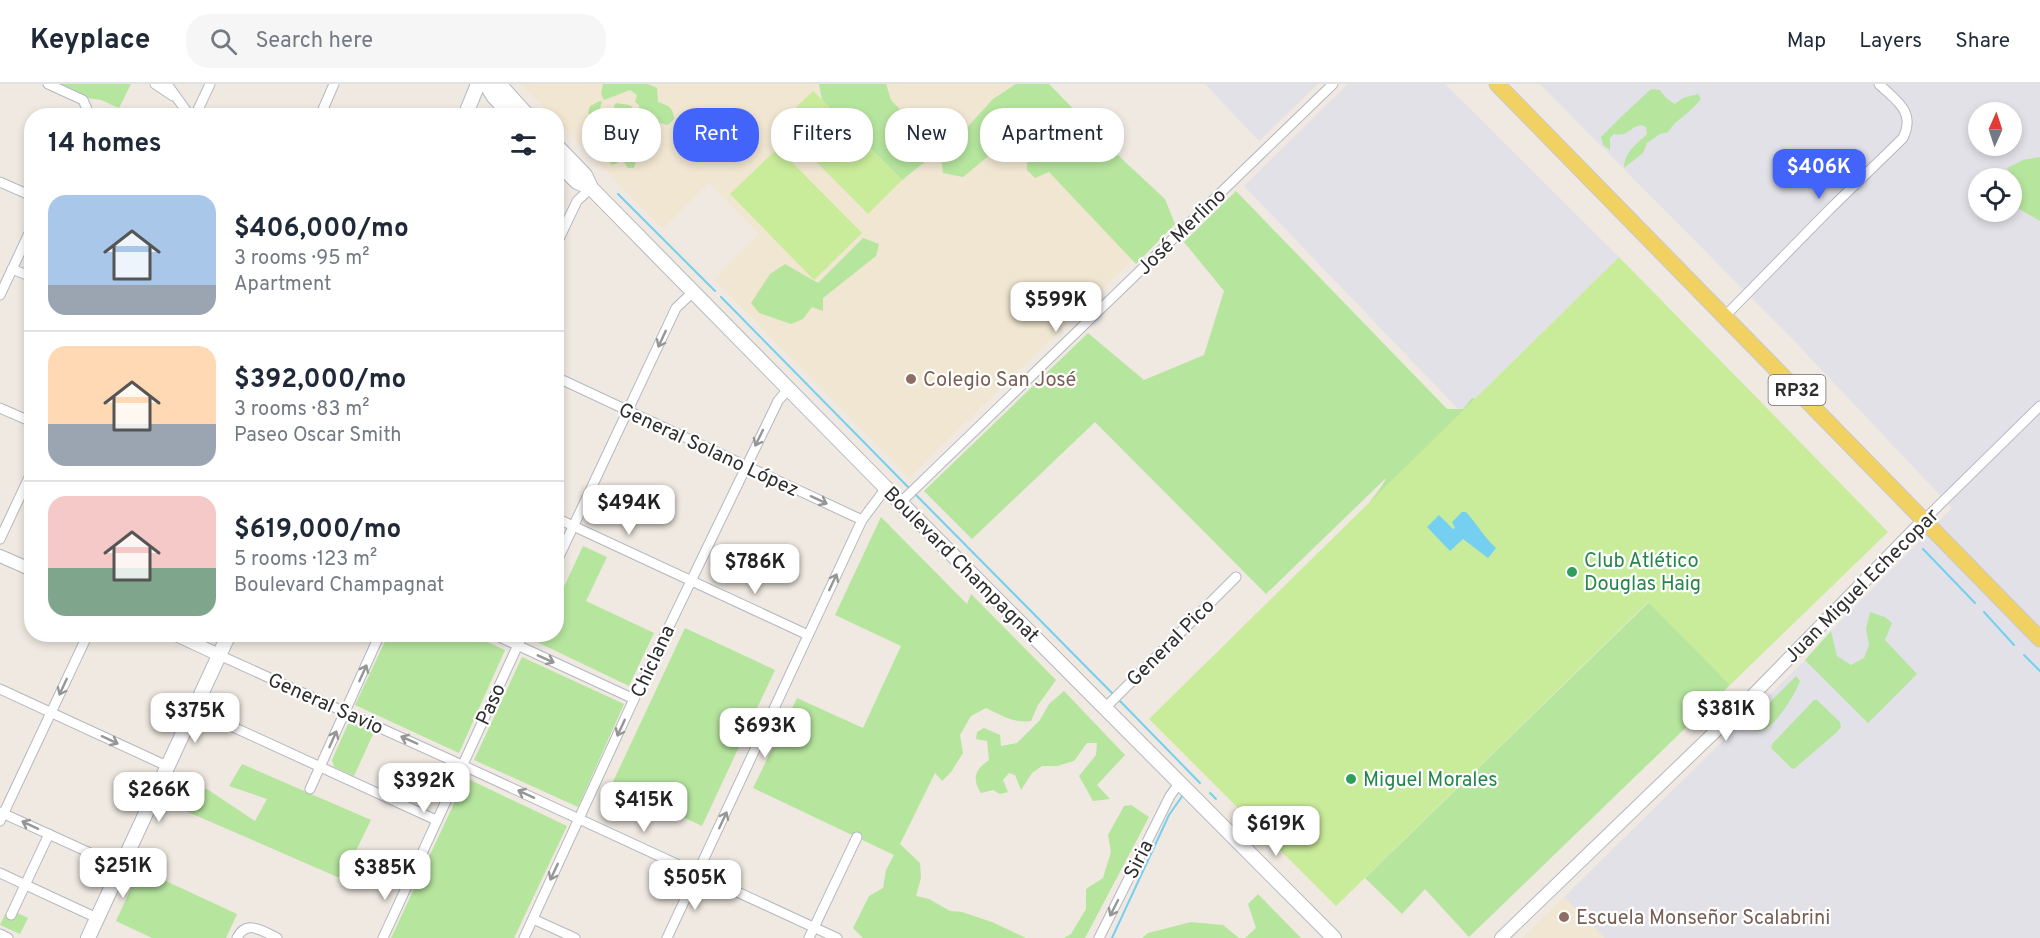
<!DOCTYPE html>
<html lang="en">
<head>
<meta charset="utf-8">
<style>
	:root { --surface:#fff; --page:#f6f6f7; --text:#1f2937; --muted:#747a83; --line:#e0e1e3; --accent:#4264fb }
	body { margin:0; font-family:Overpass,sans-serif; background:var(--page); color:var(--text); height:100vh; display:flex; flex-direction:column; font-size:22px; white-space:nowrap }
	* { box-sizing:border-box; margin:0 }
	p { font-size:20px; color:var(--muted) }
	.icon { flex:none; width:33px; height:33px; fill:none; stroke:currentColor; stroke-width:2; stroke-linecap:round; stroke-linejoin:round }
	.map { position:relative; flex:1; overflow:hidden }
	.details { position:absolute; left:24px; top:24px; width:540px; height:534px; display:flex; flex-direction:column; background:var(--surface); border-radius:24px; box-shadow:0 3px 9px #0003 }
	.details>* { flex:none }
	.top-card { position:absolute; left:582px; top:24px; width:570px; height:54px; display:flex; gap:12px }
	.needle { width:39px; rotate:3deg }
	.controls { position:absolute; left:1968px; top:18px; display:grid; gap:12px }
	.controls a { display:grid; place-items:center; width:54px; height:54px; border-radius:50%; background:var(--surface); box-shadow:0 3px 9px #0003; font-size:30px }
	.price { position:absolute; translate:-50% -51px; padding:0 14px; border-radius:12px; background:#fff; color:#222; font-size:20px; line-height:39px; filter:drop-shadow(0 2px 3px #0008) }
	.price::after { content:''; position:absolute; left:50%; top:36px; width:18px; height:14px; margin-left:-9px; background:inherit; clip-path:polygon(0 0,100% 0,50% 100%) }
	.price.on { background:var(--accent); color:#fff }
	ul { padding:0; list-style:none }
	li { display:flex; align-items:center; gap:18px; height:150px; padding:0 24px }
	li+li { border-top:2px solid var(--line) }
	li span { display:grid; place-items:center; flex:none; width:168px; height:120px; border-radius:18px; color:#555 }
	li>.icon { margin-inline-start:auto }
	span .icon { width:72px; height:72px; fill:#fffc; stroke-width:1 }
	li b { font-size:26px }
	h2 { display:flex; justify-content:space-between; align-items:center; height:72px; padding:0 24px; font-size:26px }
	.tag { padding:0 21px; border-radius:24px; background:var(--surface); box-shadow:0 3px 9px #0003; font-size:21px; line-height:54px }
	.tag.on { background:var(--accent); color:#fff }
	header { display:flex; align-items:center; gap:36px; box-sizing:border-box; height:84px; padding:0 30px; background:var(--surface); border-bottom:2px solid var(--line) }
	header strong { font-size:28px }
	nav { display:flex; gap:33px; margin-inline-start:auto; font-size:21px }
	.search { width:420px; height:54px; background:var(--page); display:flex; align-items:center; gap:15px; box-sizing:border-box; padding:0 21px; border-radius:24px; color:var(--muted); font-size:22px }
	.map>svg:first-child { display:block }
</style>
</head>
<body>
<header>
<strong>Keyplace</strong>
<div class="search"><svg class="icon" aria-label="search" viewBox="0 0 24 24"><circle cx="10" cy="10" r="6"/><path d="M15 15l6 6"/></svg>Search here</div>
<nav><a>Map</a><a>Layers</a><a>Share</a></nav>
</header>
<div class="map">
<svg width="2040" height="854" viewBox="0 0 2040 854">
	<rect width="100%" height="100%" fill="#efe9e1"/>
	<g fill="#e3e1e8" fill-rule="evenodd">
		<path d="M1205 0H1318L1259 57Z"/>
		<path d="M1348 0H1445L1619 173 1461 328 1244 102Z"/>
		<path d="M1540 0H2040V854H1604L1564 813 1805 576 1831 547 1952 424 1800 263ZM1978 28H2012V62H1978ZM1978 94H2012V128H1978Z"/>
	</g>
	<g fill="#f0e6d1">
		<path d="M520 0H1034L1170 139 909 394 714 195 759 150 709 99 663 145 557 37 556 32 552 31Z"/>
		<path d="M1564 813 1605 854H1522Z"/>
	</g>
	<g fill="#b6e59e">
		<path d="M57 0H131L119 24 101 16 87 14Z"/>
		<path d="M603 0H648L657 4 658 18C668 21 674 24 674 35L668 41 651 37 650 30 639 26V21L635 18 637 11 630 6 604 16 601 10Z"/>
		<path d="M819 0H886L891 16 922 49 926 77 902 96 822 16Z"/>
		<path d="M1016 0H1049L1122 75 1165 115 1175 140 1136 180 1049 88 1035 94 1027 86 1028 60 1008 56 963 93 943 89 941 72 993 15Z"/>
		<path d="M1651 5 1660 6 1666 14 1675 20 1683 14 1698 10 1701 15C1692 28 1676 35 1668 48L1660 50 1647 59 1643 69 1624 84C1624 68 1637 60 1647 50L1646 43 1641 41C1628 44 1628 53 1614 50L1610 54V66L1603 61 1601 53 1621 33Z"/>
		<path d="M600 17 602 18 599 26 607 30 614 28V22L616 19 629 21 632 23V30L626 43 635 58 642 61 641 66 638 68 634 84H628L622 75H620L618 79 612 81 607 76C607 65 615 60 614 49L605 48 588 29 590 22Z"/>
		<path d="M2040 73V137L2014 122 2015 95 2007 84 2023 76Z"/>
		<path d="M1236 107 1447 325H1463L1472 314 1498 322 1366 424C1372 413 1382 404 1386 394L1266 510 1095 338 972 455 924 407 1088 249 1144 296 1204 271 1224 207 1184 158Z"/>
		<path d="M863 154 879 160 876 172 823 214V227L812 223 803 235 791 240 759 229 751 219 770 190 785 180 818 199Z"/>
		<path d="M881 433 967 520 971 510 1056 596 1038 621 1031 637C1015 640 1001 631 986 624L971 632 960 651 963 669 951 688 942 697 935 689 900 760 920 779 921 794 916 812 929 815 950 827 962 828 992 838 1026 854H863L853 844 869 812 883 804 886 786 894 771 753 704 797 614 863 644 901 562 835 531Z"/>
		<path d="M583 462 607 473 586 517 654 549 629 602 537 558 541 551 556 550 557 518Z"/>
		<path d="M1649 518 1730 601 1469 853 1425 805 1402 830 1365 794Z"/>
		<path d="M1870 528 1885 533 1892 539 1885 556 1917 590 1868 639 1805 576 1831 547 1837 572 1851 581 1864 574 1869 561 1866 545Z"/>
		<path d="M685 544 775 586 702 742 612 700Z"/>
		<path d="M388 551H472L505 566 459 669 355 621Z"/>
		<path d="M522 573 624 620 578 723 474 676Z"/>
		<path d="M1796 592 1800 597C1795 611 1776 641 1763 646 1757 649 1751 646 1746 642Z"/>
		<path d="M1064 607 1125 671 1097 701 1110 715 1093 717 1079 692 1096 671 1097 659H1087L1074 677 1057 682H1042L1032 689 1021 706 1015 691 1009 689 1003 696 1008 708 1000 710 993 706 981 709C971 694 976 685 989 676L987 657 976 655 977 648 984 644 1000 651 1001 662 1017 659 1040 636 1049 620Z"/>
		<path d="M1814 616H1817L1840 638 1841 643 1837 648 1794 685 1791 684 1771 664 1773 659Z"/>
		<path d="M354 639 374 648 354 692 334 683 332 676 348 640Z"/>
		<path d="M242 680 371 736 342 795 181 725 187 711 207 705 255 737 267 715 229 702Z"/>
		<path d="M466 694 567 742 514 854H391Z"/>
		<path d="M1131 721 1149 733 1085 854H1064L1071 850 1086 825V805L1103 794 1111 768 1108 751 1124 722Z"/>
		<path d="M140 785 237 830 226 854H152L116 837Z"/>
		<path d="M1258 810 1301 854H1245L1256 844 1248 820Z"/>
		<path d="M17 829 28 834 20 850 0 841 5 830 14 834Z"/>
		<path d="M1191 838 1223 841 1239 854H1142L1148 849Z"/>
	</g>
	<g fill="#c9ec9a">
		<path d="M813 7 902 96 868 130 779 40Z"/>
		<path d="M778 64 862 149 814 196 730 110Z"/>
		<path d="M1619 173 1888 448 1730 601 1648 518 1336 822 1149 635Z"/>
	</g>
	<path fill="#75cff0" d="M1462 428H1466C1477 440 1484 453 1496 464L1488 474 1463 455 1450 467 1427 443 1439 431 1453 445 1455 444 1452 438Z"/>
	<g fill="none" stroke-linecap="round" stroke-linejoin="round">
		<g stroke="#75cff0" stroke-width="2">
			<path d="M618 110 715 207"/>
			<path d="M721 213 908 403"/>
			<path d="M915 410 1112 609"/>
			<path d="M1923 465 1975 519"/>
			<path d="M1984 528 2014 561"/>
			<path d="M2024 571 2040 587"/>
			<path d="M1119 616 1200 699"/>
			<path d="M1210 709 1216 715"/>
			<path d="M1112 854 1169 731 1183 711"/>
		</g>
		<defs>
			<g id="minor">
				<path d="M48 0 83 16 87 25 84 32"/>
				<path d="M155 0 173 12"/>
				<path d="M167 0 190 32"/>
				<path d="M195 32 210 0"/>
				<path d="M320 32 334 0"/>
				<path d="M0 98 32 112"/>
				<path d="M556 161 577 117 591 104"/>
				<path d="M12 185 32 193"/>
				<path d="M0 211 32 143"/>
				<path d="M1725 232 1830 125 1903 54C1916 27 1896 17 1879 0"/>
				<path d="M556 293 862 436"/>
				<path d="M0 324 32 338"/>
				<path d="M900 419 1333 0"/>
				<path d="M556 434 808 551"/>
				<path d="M1925 435 2040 322"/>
				<path d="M0 455 32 387"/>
				<path d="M556 479 676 224 694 207"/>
				<path d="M493 550 634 615"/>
				<path d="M219 571 462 681 837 854"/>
				<path d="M0 605 167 682"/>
				<path d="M1105 624 1236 493"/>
				<path d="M194 625 436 736"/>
				<path d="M310 705 380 550"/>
				<path d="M0 728 121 783"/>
				<path d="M0 737 88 550"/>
				<path d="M0 789 97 834"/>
				<path d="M11 831 49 750"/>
				<path d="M533 835 575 854"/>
				<path d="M0 850 8 854"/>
				<path d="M237 854C246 835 263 847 277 854"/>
				<path d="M383 854 523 550"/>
				<path d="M524 854 634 615 778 317 789 304"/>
				<path d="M667 854 862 436 886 404"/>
				<path d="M809 854 857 753"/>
				<path d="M1099 854 1170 712 1180 698"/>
			</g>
			<g id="tertiary">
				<path d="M0 472 32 486"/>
				<path d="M174 550 219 571"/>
				<path d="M1501 854 1751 613 1925 435"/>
			</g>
			<g id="secondary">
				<path d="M486 0 494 13 512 32"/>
				<path d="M496 0 501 2 528 32"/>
				<path d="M465 32 478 0"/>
				<path d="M556 61 585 91 591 104"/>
				<path d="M556 77 577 98 591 104 886 404 1334 854"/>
				<path d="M88 854 229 550"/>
			</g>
			<path id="primary" d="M1497 0 2040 555"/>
		</defs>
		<use href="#minor" stroke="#b4b7c1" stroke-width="11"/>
		<use href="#tertiary" stroke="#b4b7c1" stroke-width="14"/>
		<use href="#secondary" stroke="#b4b7c1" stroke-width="16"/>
		<use href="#primary" stroke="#c9c9c9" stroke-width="17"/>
		<use href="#minor" stroke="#fff" stroke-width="9"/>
		<use href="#tertiary" stroke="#fff" stroke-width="12"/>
		<use href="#secondary" stroke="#fff" stroke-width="14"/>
		<use href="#primary" stroke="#f2d163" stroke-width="15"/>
	</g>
	<defs><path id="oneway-shaft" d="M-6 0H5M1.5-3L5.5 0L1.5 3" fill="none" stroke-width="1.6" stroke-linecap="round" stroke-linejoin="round" transform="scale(1.5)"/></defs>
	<g stroke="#969696">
		<use href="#oneway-shaft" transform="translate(662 255) rotate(115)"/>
		<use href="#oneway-shaft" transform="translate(759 354) rotate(116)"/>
		<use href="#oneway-shaft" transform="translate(819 416) rotate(25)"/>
		<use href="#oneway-shaft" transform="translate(833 498) rotate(-65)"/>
		<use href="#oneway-shaft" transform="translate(546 575) rotate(24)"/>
		<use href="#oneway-shaft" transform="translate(363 589) rotate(-66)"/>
		<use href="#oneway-shaft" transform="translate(63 603) rotate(115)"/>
		<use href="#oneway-shaft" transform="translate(621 644) rotate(115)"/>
		<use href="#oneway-shaft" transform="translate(333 655) rotate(-66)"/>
		<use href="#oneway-shaft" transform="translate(110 656) rotate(25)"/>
		<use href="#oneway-shaft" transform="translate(409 656) rotate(-156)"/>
		<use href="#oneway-shaft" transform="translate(526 710) rotate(-155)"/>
		<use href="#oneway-shaft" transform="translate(723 736) rotate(-65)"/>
		<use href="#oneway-shaft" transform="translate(30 741) rotate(-155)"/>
		<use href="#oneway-shaft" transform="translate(554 788) rotate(115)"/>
		<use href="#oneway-shaft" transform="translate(1114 824) rotate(117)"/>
	</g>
	<g fill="#8d6e63" stroke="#fff" stroke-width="2">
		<circle cx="911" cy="295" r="6"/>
		<circle cx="1564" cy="833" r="6"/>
	</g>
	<g fill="#2e9e5b" stroke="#fff" stroke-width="2">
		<circle cx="1572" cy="488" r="6"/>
		<circle cx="1351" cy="695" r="6"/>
	</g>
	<g text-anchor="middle" stroke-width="4.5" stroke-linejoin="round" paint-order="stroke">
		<rect fill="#fff" stroke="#6d6d6d" stroke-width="1.5" x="1768.5" y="291" width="57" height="30" rx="4.5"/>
		<g font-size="18" font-weight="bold" fill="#2e2e2e">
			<text x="1797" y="312">RP32</text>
		</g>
		<g font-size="20" fill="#2e2e2e" stroke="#fff">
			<text transform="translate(1181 147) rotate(-44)" y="7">José Merlino</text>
			<text transform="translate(709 365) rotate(25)" y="7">General Solano López</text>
			<text transform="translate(962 480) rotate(45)" y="7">Boulevard Champagnat</text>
			<text transform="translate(1861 501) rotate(-45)" y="7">Juan Miguel Echecopar</text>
			<text transform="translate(1170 558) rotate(-45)" y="7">General Pico</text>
			<text transform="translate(652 577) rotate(-65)" y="7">Chiclana</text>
			<text transform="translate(326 619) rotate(24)" y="7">General Savio</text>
			<text transform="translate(490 620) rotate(-65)" y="7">Paso</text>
			<text transform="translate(1138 775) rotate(-63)" y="7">Siria</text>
		</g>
		<g font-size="20" fill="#785e54" stroke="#fff" text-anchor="start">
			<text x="923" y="302">Colegio San José</text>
			<text x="1576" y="840">Escuela Monseñor Scalabrini</text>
		</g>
		<g font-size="20" fill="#27864d" stroke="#fff" text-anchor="start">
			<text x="1584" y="483">Club Atlético<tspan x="1584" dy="23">Douglas Haig</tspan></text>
			<text x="1363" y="702">Miguel Morales</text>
		</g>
	</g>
</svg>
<div class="controls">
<a><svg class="needle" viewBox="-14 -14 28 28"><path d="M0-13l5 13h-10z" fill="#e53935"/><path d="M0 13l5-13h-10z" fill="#747a83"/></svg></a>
<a><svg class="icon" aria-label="locate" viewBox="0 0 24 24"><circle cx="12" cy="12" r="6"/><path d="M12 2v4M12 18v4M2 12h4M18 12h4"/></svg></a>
</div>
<b class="price on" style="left:1819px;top:116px">$406K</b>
<b class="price" style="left:1056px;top:249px">$599K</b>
<b class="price" style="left:629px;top:452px">$494K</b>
<b class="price" style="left:755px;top:511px">$786K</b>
<b class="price" style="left:1726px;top:658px">$381K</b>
<b class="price" style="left:195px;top:660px">$375K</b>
<b class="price" style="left:765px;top:675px">$693K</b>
<b class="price" style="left:424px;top:730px">$392K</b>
<b class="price" style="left:159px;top:739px">$266K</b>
<b class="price" style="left:644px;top:749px">$415K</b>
<b class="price" style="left:1276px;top:773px">$619K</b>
<b class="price" style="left:123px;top:815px">$251K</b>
<b class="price" style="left:385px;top:817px">$385K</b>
<b class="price" style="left:695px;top:827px">$505K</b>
<div class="top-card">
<a class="tag">Buy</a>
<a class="tag on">Rent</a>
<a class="tag">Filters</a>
<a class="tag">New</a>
<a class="tag">Apartment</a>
</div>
<section class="details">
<h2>14 homes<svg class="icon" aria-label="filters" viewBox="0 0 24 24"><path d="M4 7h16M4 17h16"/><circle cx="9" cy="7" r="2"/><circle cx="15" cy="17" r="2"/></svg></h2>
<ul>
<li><span style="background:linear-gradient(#a9c7e8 75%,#9aa5b1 0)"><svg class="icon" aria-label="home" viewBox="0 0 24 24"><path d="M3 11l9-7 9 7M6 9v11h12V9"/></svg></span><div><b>$406,000/mo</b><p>3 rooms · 95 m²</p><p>Apartment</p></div></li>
<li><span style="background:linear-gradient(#ffd9b3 65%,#9aa5b1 0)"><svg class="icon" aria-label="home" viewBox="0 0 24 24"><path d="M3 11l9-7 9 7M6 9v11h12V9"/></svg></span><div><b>$392,000/mo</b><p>3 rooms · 83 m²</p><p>Paseo Oscar Smith</p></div></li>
<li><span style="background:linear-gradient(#f6c9c9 60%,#7fa58c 0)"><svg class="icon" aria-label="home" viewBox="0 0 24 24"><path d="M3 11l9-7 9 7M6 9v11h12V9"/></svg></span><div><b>$619,000/mo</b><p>5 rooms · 123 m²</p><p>Boulevard Champagnat</p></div></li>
</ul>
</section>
</div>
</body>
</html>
